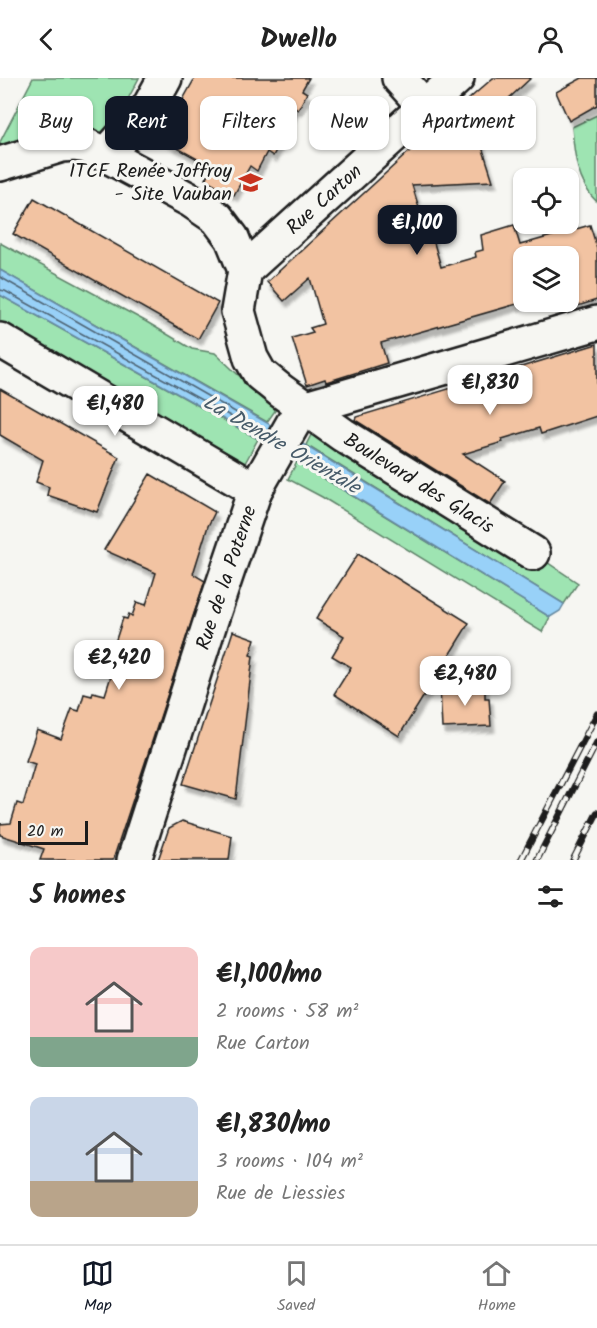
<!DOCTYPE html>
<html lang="en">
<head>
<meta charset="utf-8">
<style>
	:root { --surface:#fff; --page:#f6f6f6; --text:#222; --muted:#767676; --line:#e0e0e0; --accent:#111827 }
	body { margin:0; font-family:Kalam,sans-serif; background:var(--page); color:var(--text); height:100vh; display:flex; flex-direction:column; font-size:22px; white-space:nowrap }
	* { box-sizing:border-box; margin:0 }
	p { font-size:20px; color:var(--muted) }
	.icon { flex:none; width:33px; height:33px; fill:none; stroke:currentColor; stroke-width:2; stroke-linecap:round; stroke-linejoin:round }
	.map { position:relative; height:782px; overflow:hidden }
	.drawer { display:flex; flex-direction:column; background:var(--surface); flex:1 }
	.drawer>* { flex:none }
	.guide { position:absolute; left:18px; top:18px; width:561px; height:54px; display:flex; gap:12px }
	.tools { position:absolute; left:513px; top:90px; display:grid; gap:12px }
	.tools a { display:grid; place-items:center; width:66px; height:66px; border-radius:12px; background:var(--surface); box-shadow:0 2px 4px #0004; font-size:30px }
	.scale { position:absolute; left:18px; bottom:15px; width:70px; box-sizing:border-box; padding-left:6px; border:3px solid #1c1c1c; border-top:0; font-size:16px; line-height:21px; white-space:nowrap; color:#1c1c1c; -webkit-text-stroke:4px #f6f6f2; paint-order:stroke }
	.price { position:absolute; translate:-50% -51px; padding:0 14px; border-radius:12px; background:#fff; color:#222; font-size:20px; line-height:39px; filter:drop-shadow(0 2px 3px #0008) }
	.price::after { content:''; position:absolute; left:50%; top:36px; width:18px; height:14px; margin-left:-9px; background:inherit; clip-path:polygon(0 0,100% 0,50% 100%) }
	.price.active { background:var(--accent); color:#fff }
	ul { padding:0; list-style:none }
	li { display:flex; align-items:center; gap:18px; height:150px; padding:0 30px }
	li span { display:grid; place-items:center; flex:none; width:168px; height:120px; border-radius:12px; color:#555 }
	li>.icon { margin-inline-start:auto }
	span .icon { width:72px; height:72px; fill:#fffc; stroke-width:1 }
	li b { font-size:26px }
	h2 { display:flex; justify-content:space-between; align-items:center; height:72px; padding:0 30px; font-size:26px }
	.chip { padding:0 21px; border-radius:12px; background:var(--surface); box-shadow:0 2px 4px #0004; font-size:21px; line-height:54px }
	.chip.active { background:var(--accent); color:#fff }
	header { display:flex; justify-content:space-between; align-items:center; height:78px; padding:0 30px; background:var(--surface); font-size:27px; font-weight:800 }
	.menu { display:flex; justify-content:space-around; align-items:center; height:84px; border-top:2px solid var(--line); background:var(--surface); font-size:16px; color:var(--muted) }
	.menu a { display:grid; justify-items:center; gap:3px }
	.menu .active { color:var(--accent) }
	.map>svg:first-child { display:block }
</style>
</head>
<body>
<header><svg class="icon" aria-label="back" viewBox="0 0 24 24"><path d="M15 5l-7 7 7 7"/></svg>Dwello<svg class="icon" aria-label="person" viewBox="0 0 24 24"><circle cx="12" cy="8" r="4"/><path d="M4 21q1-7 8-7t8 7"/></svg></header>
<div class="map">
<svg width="597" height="782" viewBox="0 0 597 782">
	<defs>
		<filter id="shadow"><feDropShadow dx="3.5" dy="6" stdDeviation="1.5" flood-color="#0004"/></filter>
	</defs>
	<rect width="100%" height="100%" fill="#f6f6f2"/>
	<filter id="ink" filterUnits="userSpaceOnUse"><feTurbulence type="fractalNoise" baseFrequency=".0167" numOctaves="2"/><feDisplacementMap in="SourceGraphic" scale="12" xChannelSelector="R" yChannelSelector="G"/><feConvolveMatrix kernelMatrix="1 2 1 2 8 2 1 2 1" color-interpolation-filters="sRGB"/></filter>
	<g filter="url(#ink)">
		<g fill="#9ee4b2" stroke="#5d8067" stroke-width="1.5">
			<path d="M33 0H139L108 59C91 50 82 43 62 46L0 69V64Z"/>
			<path d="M597 37V124C577 105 574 76 572 49Z"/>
			<path d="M0 165 145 243 192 271 215 275 251 309 277 330 267 344 0 192Z"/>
			<path d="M0 217 258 361 245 385 0 247Z"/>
			<path d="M314 351 533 475 578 505 564 526 306 367Z"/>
			<path d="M297 384 550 539 542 554 322 419 288 401Z"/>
		</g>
		<path fill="#98d1f8" stroke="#6689a0" stroke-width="1.5" d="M0 192 288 357 564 526 560 533 550 539 279 372 0 217Z"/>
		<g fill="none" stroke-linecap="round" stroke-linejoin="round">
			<path stroke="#4e6474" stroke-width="1.5" d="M0 199 244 339 245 343 241 344 5 213 0 212"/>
		</g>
		<g fill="#f2c3a2" stroke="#1c1c1c" stroke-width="1.5" filter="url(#shadow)">
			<path d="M195 0H309L302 12 307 15 298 32 295 30 279 59 282 61 273 78 267 74 257 93 250 88 234 117 205 101 212 89 161 61Z"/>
			<path d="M493 0H531L471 55 473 58 478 56 493 103 412 107 428 159 432 158 441 189 476 179 475 174 483 172 481 157 514 147 520 167 590 147 597 170V222L568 231V178H524V224L381 265 387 285 326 304 325 301 307 307 292 260 313 254 310 250 323 246 310 200 284 223 267 204 460 27 461 28Z"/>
			<path d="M582 0H597V27L569 43 556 14Z"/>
			<path d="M34 120 218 225 198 261 13 156Z"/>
			<path d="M597 266V338L541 356 539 350 502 361 503 364 463 376 505 403 490 426 355 342 356 339Z"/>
			<path d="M0 311 119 379 97 434 47 417 49 409 36 404 43 382 0 357Z"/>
			<path d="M150 396 215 434 208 448 193 496 205 503 113 782H40L44 771 0 757V746L11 745 17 725 23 727 35 686 26 683 37 652 61 661 72 631 79 633 84 616 92 618 93 614 105 617 116 582 110 580 123 540 127 541 129 536 132 538 137 524 146 527 156 495 104 472Z"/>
			<path d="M358 476 469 545 399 658 334 616 351 589 332 578 344 558 316 541Z"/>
			<path d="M233 553 255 561 250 577 253 578 236 721 183 706Z"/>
			<path d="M485 608V620H489L491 648 442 650 440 610Z"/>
			<path d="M182 743 232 758 229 782H158L169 750Z"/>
		</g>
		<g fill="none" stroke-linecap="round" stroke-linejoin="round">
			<defs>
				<g id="minor">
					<path d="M399 0 425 29"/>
					<path d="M106 77 149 29 165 0"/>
					<path id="s1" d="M0 86 62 67 74 66 87 68 106 77 192 123 217 140 232 160 245 192 238 233 251 280 260 296 281 313 343 357 533 475"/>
					<path id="s2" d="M245 192 457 0"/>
					<path d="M0 262 255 412"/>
					<path id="s3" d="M134 782 210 545 255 412 295 342 306 330 597 245"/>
				</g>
			</defs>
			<use href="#minor" stroke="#1c1c1c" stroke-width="38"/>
			<use href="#minor" stroke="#f6f6f2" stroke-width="33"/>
			<defs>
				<g id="rail">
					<path d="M521 782 597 636"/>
					<path d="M537 782 597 664"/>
					<path d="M573 782 597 735"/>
				</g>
			</defs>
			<use href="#rail" stroke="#1c1c1c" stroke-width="7"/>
			<use href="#rail" stroke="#f6f6f2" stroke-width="4.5" stroke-dasharray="14" stroke-linecap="butt"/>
		</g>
	</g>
	<defs>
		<symbol id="school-bare" viewBox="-9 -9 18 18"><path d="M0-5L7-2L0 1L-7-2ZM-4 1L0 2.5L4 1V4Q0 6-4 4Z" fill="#c8321e" stroke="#f6f6f2" stroke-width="2.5" paint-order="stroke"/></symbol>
	</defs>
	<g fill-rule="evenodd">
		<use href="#school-bare" x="234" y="88" width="33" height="33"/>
	</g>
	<g text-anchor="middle" stroke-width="6" stroke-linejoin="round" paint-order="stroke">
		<g font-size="20" fill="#1c1c1c" stroke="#f6f6f2" text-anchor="end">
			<text x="232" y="99">ITCF Renée Joffroy<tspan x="232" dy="23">- Site Vauban</tspan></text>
		</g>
		<g font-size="20" fill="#1c1c1c" stroke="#f6f6f2">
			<text dy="7" stroke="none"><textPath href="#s2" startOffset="106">Rue Carton</textPath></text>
			<text dy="7" stroke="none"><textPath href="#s1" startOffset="600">Boulevard des Glacis</textPath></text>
			<text dy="7" stroke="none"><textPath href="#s3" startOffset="297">Rue de la Poterne</textPath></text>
		</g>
		<g font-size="21" font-style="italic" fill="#475b69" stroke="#f6f6f2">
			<text transform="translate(282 366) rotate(30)" y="7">La Dendre Orientale</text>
		</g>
	</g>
</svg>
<div class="tools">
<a><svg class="icon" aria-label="locate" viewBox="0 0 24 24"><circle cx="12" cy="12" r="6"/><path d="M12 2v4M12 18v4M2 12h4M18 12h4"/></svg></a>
<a><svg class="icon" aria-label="layers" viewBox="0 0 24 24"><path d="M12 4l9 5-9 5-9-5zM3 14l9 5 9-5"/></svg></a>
</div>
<div class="scale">20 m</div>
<b class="price active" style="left:417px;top:178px">€1,100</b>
<b class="price" style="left:490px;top:338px">€1,830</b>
<b class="price" style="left:115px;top:359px">€1,480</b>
<b class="price" style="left:119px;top:613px">€2,420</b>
<b class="price" style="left:465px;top:629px">€2,480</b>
<div class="guide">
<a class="chip">Buy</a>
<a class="chip active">Rent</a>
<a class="chip">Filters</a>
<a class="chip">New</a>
<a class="chip">Apartment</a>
</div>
</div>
<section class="drawer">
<h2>5 homes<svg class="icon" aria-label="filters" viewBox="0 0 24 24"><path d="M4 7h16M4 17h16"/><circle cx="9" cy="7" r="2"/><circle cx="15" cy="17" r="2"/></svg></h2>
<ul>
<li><span style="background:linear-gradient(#f6c9c9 75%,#7fa58c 0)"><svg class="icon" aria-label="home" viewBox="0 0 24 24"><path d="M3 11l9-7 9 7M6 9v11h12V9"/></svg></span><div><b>€1,100/mo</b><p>2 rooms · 58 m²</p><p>Rue Carton</p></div></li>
<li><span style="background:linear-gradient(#c9d6e8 70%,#b9a48a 0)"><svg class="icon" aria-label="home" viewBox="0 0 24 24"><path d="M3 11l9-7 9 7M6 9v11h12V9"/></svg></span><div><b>€1,830/mo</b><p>3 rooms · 104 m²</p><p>Rue de Liessies</p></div></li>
</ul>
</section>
<nav class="menu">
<a class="active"><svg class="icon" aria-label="map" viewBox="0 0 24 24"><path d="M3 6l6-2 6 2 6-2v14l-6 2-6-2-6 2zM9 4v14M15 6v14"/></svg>Map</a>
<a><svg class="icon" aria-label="saved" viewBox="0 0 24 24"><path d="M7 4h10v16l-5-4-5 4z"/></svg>Saved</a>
<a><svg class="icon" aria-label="home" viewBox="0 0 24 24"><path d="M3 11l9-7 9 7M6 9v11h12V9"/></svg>Home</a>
</nav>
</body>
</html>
